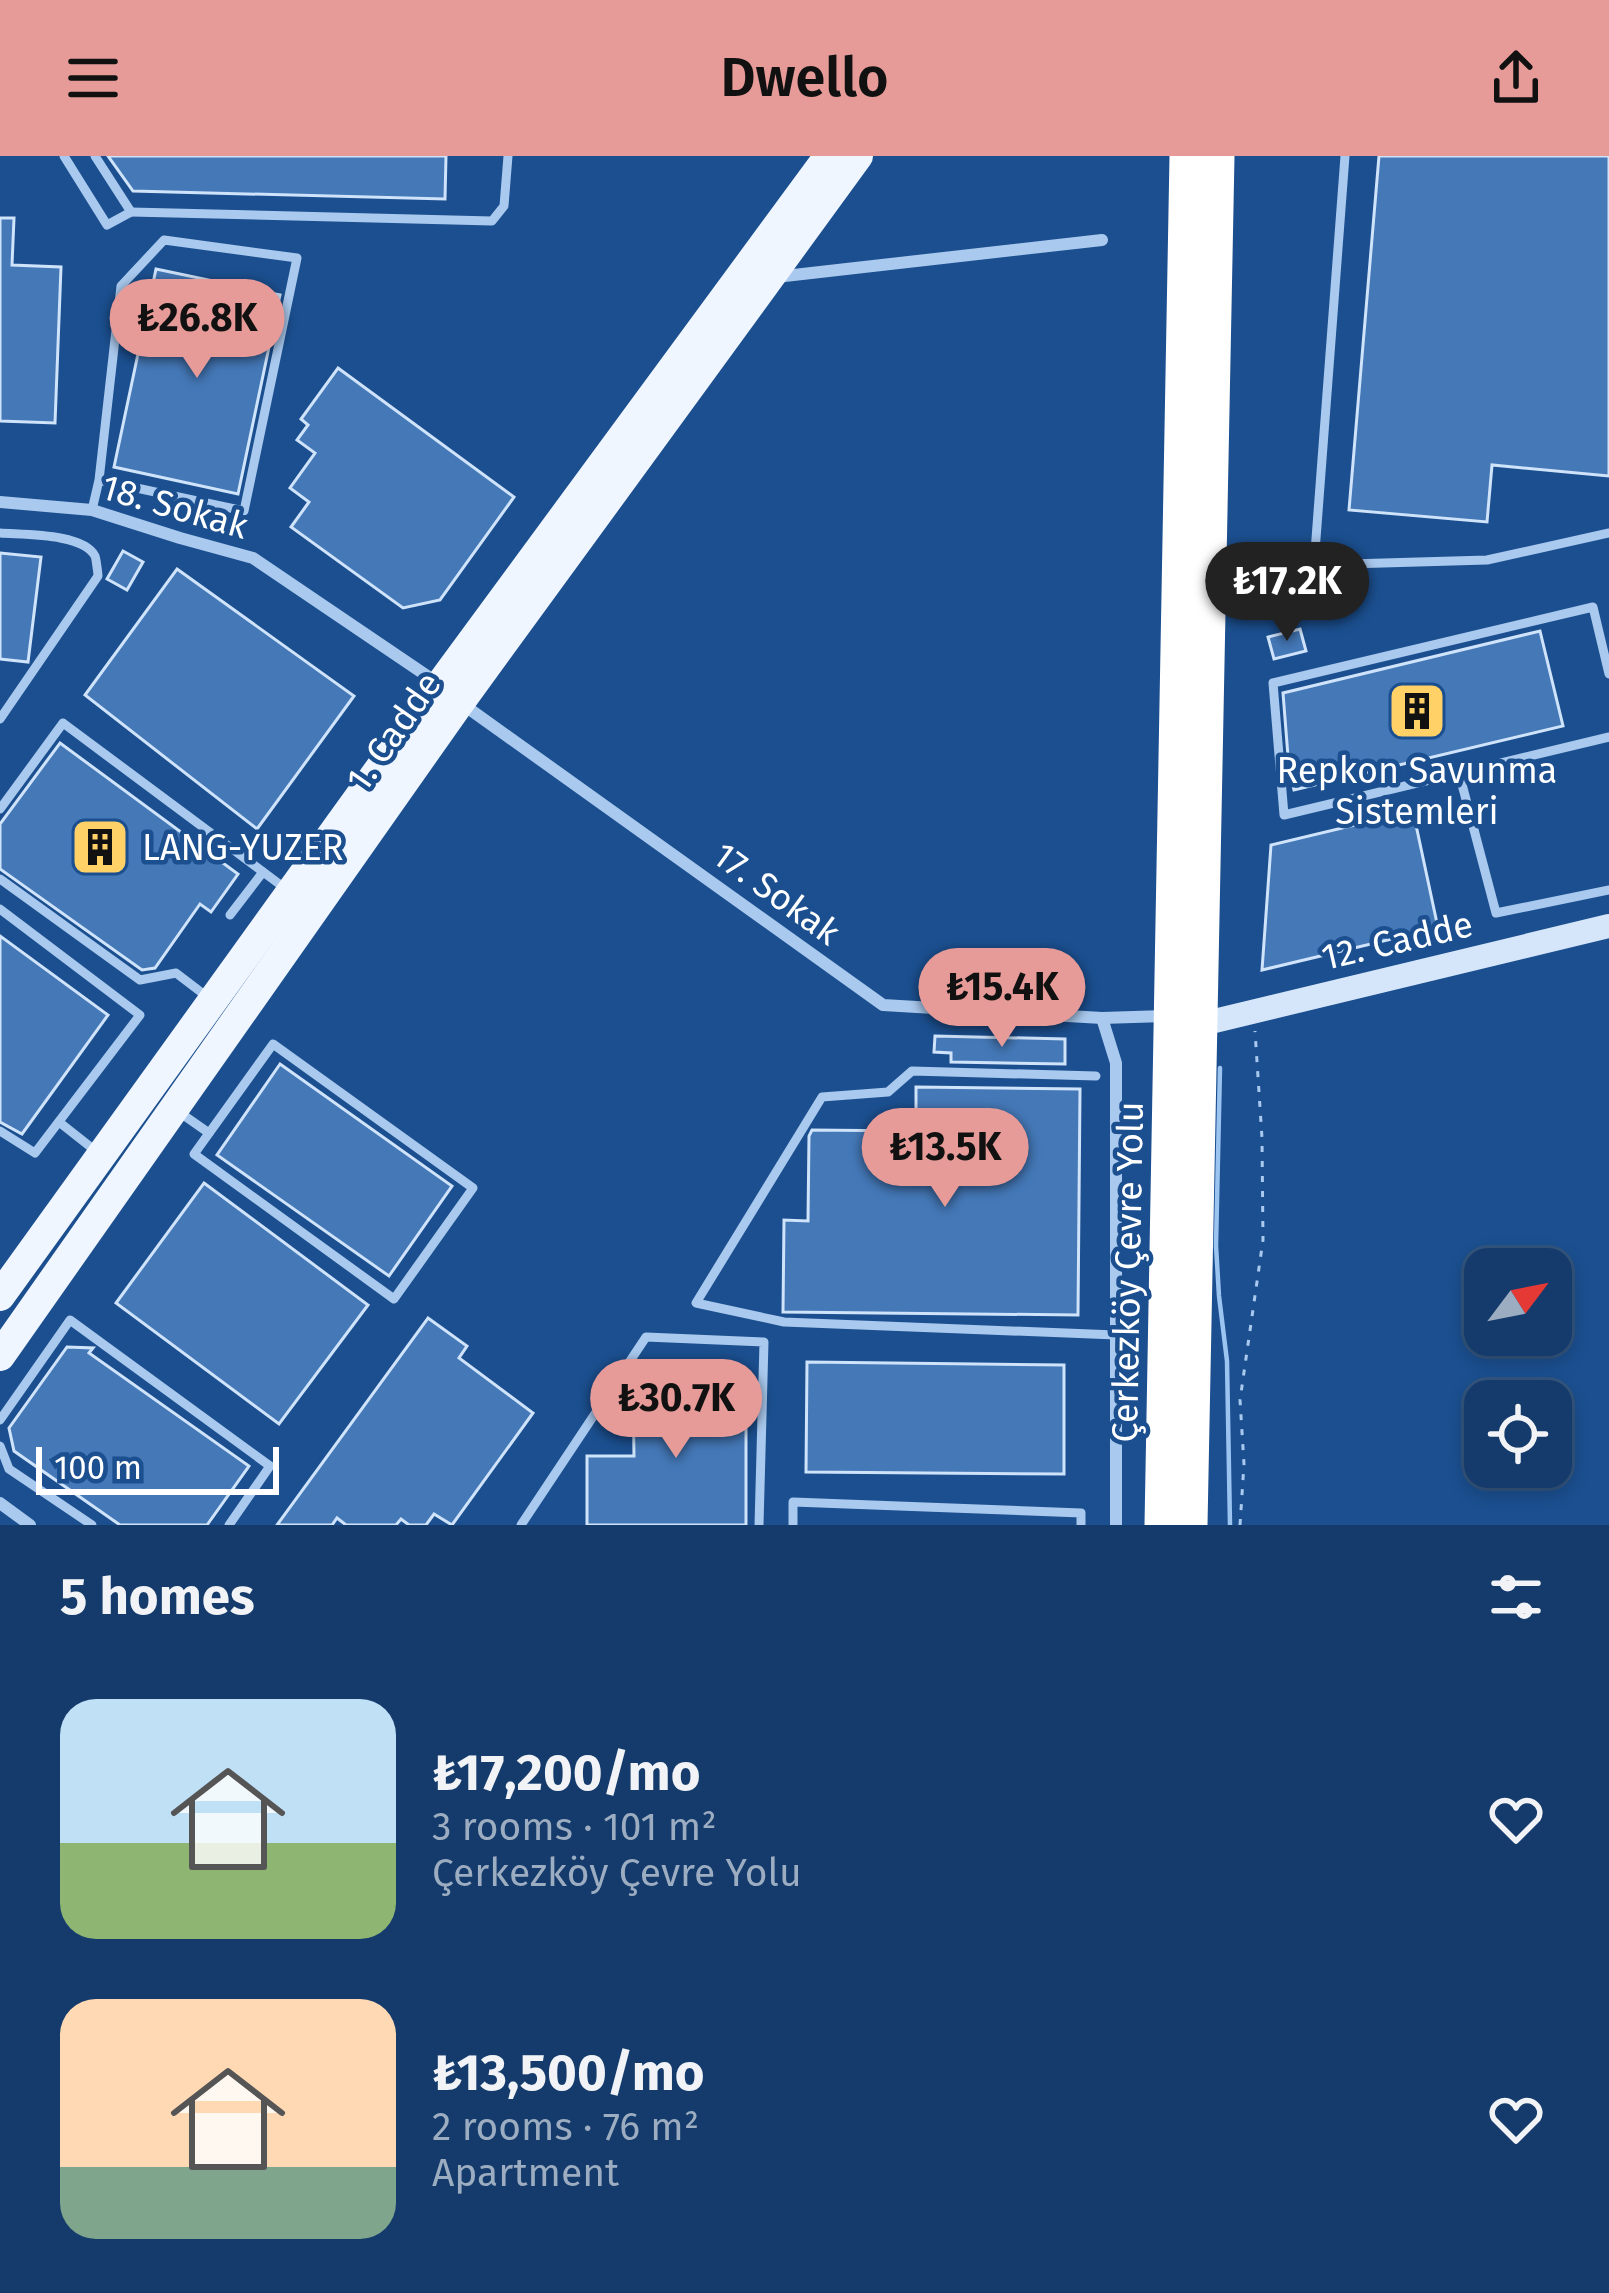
<!DOCTYPE html>
<html lang="en">
<head>
<meta charset="utf-8">
<style>
	:root { --surface:#143b6b; --page:#1d4271; --text:#f1f3f6; --muted:#9dadc1; --line:#33557e; --accent:#e69b98 }
	body { margin:0; font-family:"Fira Sans",sans-serif; background:var(--page); color:var(--text); height:100vh; display:flex; flex-direction:column; font-size:45px; white-space:nowrap }
	* { box-sizing:border-box; margin:0 }
	p { font-size:39px; color:var(--muted) }
	.icon { flex:none; width:66px; height:66px; fill:none; stroke:currentColor; stroke-width:2; stroke-linecap:round; stroke-linejoin:round }
	.map { position:relative; height:1369px; overflow:hidden }
	.side { display:flex; flex-direction:column; background:var(--surface); flex:1 }
	.side>* { flex:none }
	.needle { width:78px; rotate:58deg }
	.controls { position:absolute; left:1464px; top:1092px; display:grid; gap:24px }
	.controls a { display:grid; place-items:center; width:108px; height:108px; border-radius:24px; background:var(--surface); box-shadow:0 6px 18px #0003,0 0 0 3px var(--line); font-size:60px }
	.scale { position:absolute; left:36px; bottom:30px; width:243px; box-sizing:border-box; padding-left:12px; border:6px solid #fff; border-top:0; font-size:33px; line-height:42px; white-space:nowrap; color:#fff; -webkit-text-stroke:9px #1b4f8f; paint-order:stroke }
	.price { position:absolute; translate:-50% -102px; padding:0 27px; border-radius:42px; background:var(--accent); color:#111; font-size:39px; line-height:78px; filter:drop-shadow(0 3px 6px #0008) }
	.price::after { content:''; position:absolute; left:50%; top:72px; width:36px; height:27px; margin-left:-18px; background:inherit; clip-path:polygon(0 0,100% 0,50% 100%) }
	.price.active { background:#222; color:#fff }
	ul { padding:0; list-style:none }
	li { display:flex; align-items:center; gap:36px; height:300px; padding:0 60px }
	li span { display:grid; place-items:center; flex:none; width:336px; height:240px; border-radius:36px; color:#555 }
	li>.icon { margin-inline-start:auto }
	span .icon { width:144px; height:144px; fill:#fffc; stroke-width:1 }
	li b { font-size:51px }
	h2 { display:flex; justify-content:space-between; align-items:center; height:144px; padding:0 60px; font-size:51px }
	header { display:flex; justify-content:space-between; align-items:center; height:156px; padding:0 60px; background:var(--accent); color:#111; font-size:54px; font-weight:600 }
	.map>svg:first-child { display:block }
</style>
</head>
<body>
<header><svg class="icon" aria-label="menu" viewBox="0 0 24 24"><path d="M4 6h16M4 12h16M4 18h16"/></svg>Dwello<svg class="icon" aria-label="share" viewBox="0 0 24 24"><path d="M12 15V3M7 8l5-5 5 5M5 13v7h14v-7"/></svg></header>
<div class="map">
<svg width="1609" height="1369" viewBox="0 0 1609 1369">
	<rect width="100%" height="100%" fill="#1b4f8f"/>
	<g fill="none" stroke-linecap="round" stroke-linejoin="round">
		<path stroke="#9cc4f0" stroke-width="4.5" d="M1220 912 1216 1090 1219 1140 1227 1205 1230 1369"/>
	</g>
	<g fill="#4478b7" stroke="#cfe3fa" stroke-width="3">
		<path d="M108 0H446L445 43 133 35Z"/>
		<path d="M1379 0H1609V320L1492 309 1487 366 1349 354Z"/>
		<path d="M0 62H14L12 109 61 111 55 267 0 265Z"/>
		<path d="M156 113 280 139 238 338 114 311Z"/>
		<path d="M338 212 514 341 440 444 403 452 291 371 309 346 290 332 315 297 297 284 308 269 301 263Z"/>
		<path d="M123 395 143 406 127 434 107 423Z"/>
		<path d="M0 397 41 401 28 506 0 503Z"/>
		<path d="M177 413 354 540 257 673 85 539Z"/>
		<path d="M1300 473 1306 495 1274 503 1268 481Z"/>
		<path d="M1540 475 1563 570 1294 634 1289 613 1283 537Z"/>
		<path d="M60 587 238 718 211 756 200 748 155 812 142 814 0 713V668Z"/>
		<path d="M1413 655 1438 772 1262 814 1271 689Z"/>
		<path d="M0 780 108 859 22 978 0 966Z"/>
		<path d="M935 880 1065 883V908L951 906V897L934 896Z"/>
		<path d="M280 908 452 1030 389 1120 217 999Z"/>
		<path d="M916 931 1080 933 1078 1159 783 1156 784 1064 808 1065 809 980 812 974 916 975Z"/>
		<path d="M204 1027 368 1149 279 1268 116 1147Z"/>
		<path d="M428 1162 467 1190 459 1202 533 1257 452 1369 434 1358 426 1369H409L401 1363 396 1369H346L337 1362 332 1369H277Z"/>
		<path d="M67 1191 93 1192 89 1197 249 1310 207 1369H120L14 1295 9 1272Z"/>
		<path d="M807 1206 1064 1209V1318L806 1316Z"/>
		<path d="M633 1230H746V1369H587V1300H634Z"/>
	</g>
	<g fill="none" stroke-linecap="round" stroke-linejoin="round">
		<path stroke="#a9c9ee" stroke-width="3" stroke-dasharray="6 9" stroke-linecap="butt" d="M1240 1369 1244 1308 1240 1244 1263 1084 1262 982 1255 875"/>
		<g stroke="#a9c9ee" stroke-width="9">
			<path d="M64 0 107 69 131 56 95 0"/>
			<path d="M1345 0 1314 409 1487 404 1609 377"/>
			<path d="M131 56 492 65 504 50 508 0"/>
			<path d="M92 354 99 324 121 130 164 84 297 102 244 355 99 324"/>
			<path d="M0 377C23 379 83 377 95 400 96 402 98 418 98 420L0 563"/>
			<path d="M1609 518 1593 451 1273 527 1284 659 1609 581"/>
			<path d="M1459 617 1496 757 1609 734"/>
			<path d="M0 653 63 567 286 733"/>
			<path d="M0 723 140 824 176 817 210 843"/>
			<path d="M0 753 140 859 35 997 0 975"/>
			<path d="M230 759 263 716"/>
			<path d="M273 888 473 1032 394 1143 194 998Z"/>
			<path d="M1096 920 912 915 888 936 822 941 696 1147 784 1166 1116 1179"/>
			<path d="M179 956 209 977"/>
			<path d="M59 966 97 996"/>
			<path d="M0 1264 70 1164 270 1310 229 1369"/>
			<path d="M0 1290 9 1313 92 1369"/>
			<path d="M521 1369 646 1181 764 1186 759 1369"/>
			<path d="M793 1369V1346L1081 1357V1369"/>
		</g>
		<g stroke="#a9c9ee" stroke-width="12">
			<path d="M776 121 1102 84"/>
			<path d="M0 346 92 354 180 382 253 402 439 528"/>
			<path d="M461 547 883 849 1102 862 1165 860"/>
			<path d="M1102 862 1116 907V1369"/>
			<path d="M0 1347 30 1369"/>
		</g>
		<path stroke="#d6e6fa" stroke-width="24" d="M1202 868 1609 770"/>
		<g stroke="#f0f6ff" stroke-width="30">
			<path d="M0 1140 440 529 829 0"/>
			<path d="M0 1200 460 546 858 0"/>
		</g>
		<g stroke="#fff" stroke-width="33">
			<path d="M1161 1369 1186 0"/>
			<path d="M1191 1369 1218 0"/>
		</g>
	</g>
	<defs>
		<symbol id="building-square" viewBox="-11 -11 22 22"><rect x="-9" y="-9" width="18" height="18" rx="4" fill="#ffd166" stroke="#1b4f8f"/><path d="M-4-6H4V6H1V3H-1V6H-4ZM-2.5-4.3h1.7v1.8h-1.7ZM.8-4.3h1.7v1.8H.8ZM-2.5-1h1.7V.8h-1.7ZM.8-1h1.7V.8H.8Z" fill="#111"/></symbol>
	</defs>
	<g fill-rule="evenodd">
		<use href="#building-square" x="1384" y="522" width="66" height="66"/>
		<use href="#building-square" x="67" y="658" width="66" height="66"/>
	</g>
	<g text-anchor="middle" stroke-width="9" stroke-linejoin="round" paint-order="stroke">
		<g font-size="36" fill="#fff" stroke="#1b4f8f">
			<text transform="translate(175 350) rotate(16)" y="13">18. Sokak</text>
			<text transform="translate(393 575) rotate(-55)" y="13">1. Cadde</text>
			<text transform="translate(777 737) rotate(36)" y="13">17. Sokak</text>
			<text transform="translate(1397 784) rotate(-13)" y="13">12. Cadde</text>
			<text transform="translate(1127 1116) rotate(-89)" y="13">Çerkezköy Çevre Yolu</text>
		</g>
		<g font-size="36" fill="#fff" stroke="#1b4f8f">
			<text x="1417" y="627">Repkon Savunma<tspan x="1417" dy="41">Sistemleri</tspan></text>
			<text x="142" y="704" text-anchor="start">LANG-YUZER</text>
		</g>
	</g>
</svg>
<div class="controls">
<a><svg class="needle" viewBox="-14 -14 28 28"><path d="M0-13l5 13h-10z" fill="#e53935"/><path d="M0 13l5-13h-10z" fill="#9dadc1"/></svg></a>
<a><svg class="icon" aria-label="locate" viewBox="0 0 24 24"><circle cx="12" cy="12" r="6"/><path d="M12 2v4M12 18v4M2 12h4M18 12h4"/></svg></a>
</div>
<div class="scale">100 m</div>
<b class="price" style="left:197px;top:225px">₺26.8K</b>
<b class="price active" style="left:1287px;top:488px">₺17.2K</b>
<b class="price" style="left:1002px;top:894px">₺15.4K</b>
<b class="price" style="left:945px;top:1054px">₺13.5K</b>
<b class="price" style="left:676px;top:1305px">₺30.7K</b>
</div>
<section class="side">
<h2>5 homes<svg class="icon" aria-label="filters" viewBox="0 0 24 24"><path d="M4 7h16M4 17h16"/><circle cx="9" cy="7" r="2"/><circle cx="15" cy="17" r="2"/></svg></h2>
<ul>
<li><span style="background:linear-gradient(#bfe0f5 60%,#8fb573 0)"><svg class="icon" aria-label="home" viewBox="0 0 24 24"><path d="M3 11l9-7 9 7M6 9v11h12V9"/></svg></span><div><b>₺17,200/mo</b><p>3 rooms · 101 m²</p><p>Çerkezköy Çevre Yolu</p></div><svg class="icon" aria-label="heart" viewBox="0 0 24 24"><path d="M12 20l-8-8c-3-5 5-10 8-4 3-6 11-1 8 4z"/></svg></li>
<li><span style="background:linear-gradient(#ffd9b3 70%,#7fa58c 0)"><svg class="icon" aria-label="home" viewBox="0 0 24 24"><path d="M3 11l9-7 9 7M6 9v11h12V9"/></svg></span><div><b>₺13,500/mo</b><p>2 rooms · 76 m²</p><p>Apartment</p></div><svg class="icon" aria-label="heart" viewBox="0 0 24 24"><path d="M12 20l-8-8c-3-5 5-10 8-4 3-6 11-1 8 4z"/></svg></li>
</ul>
</section>
</body>
</html>
